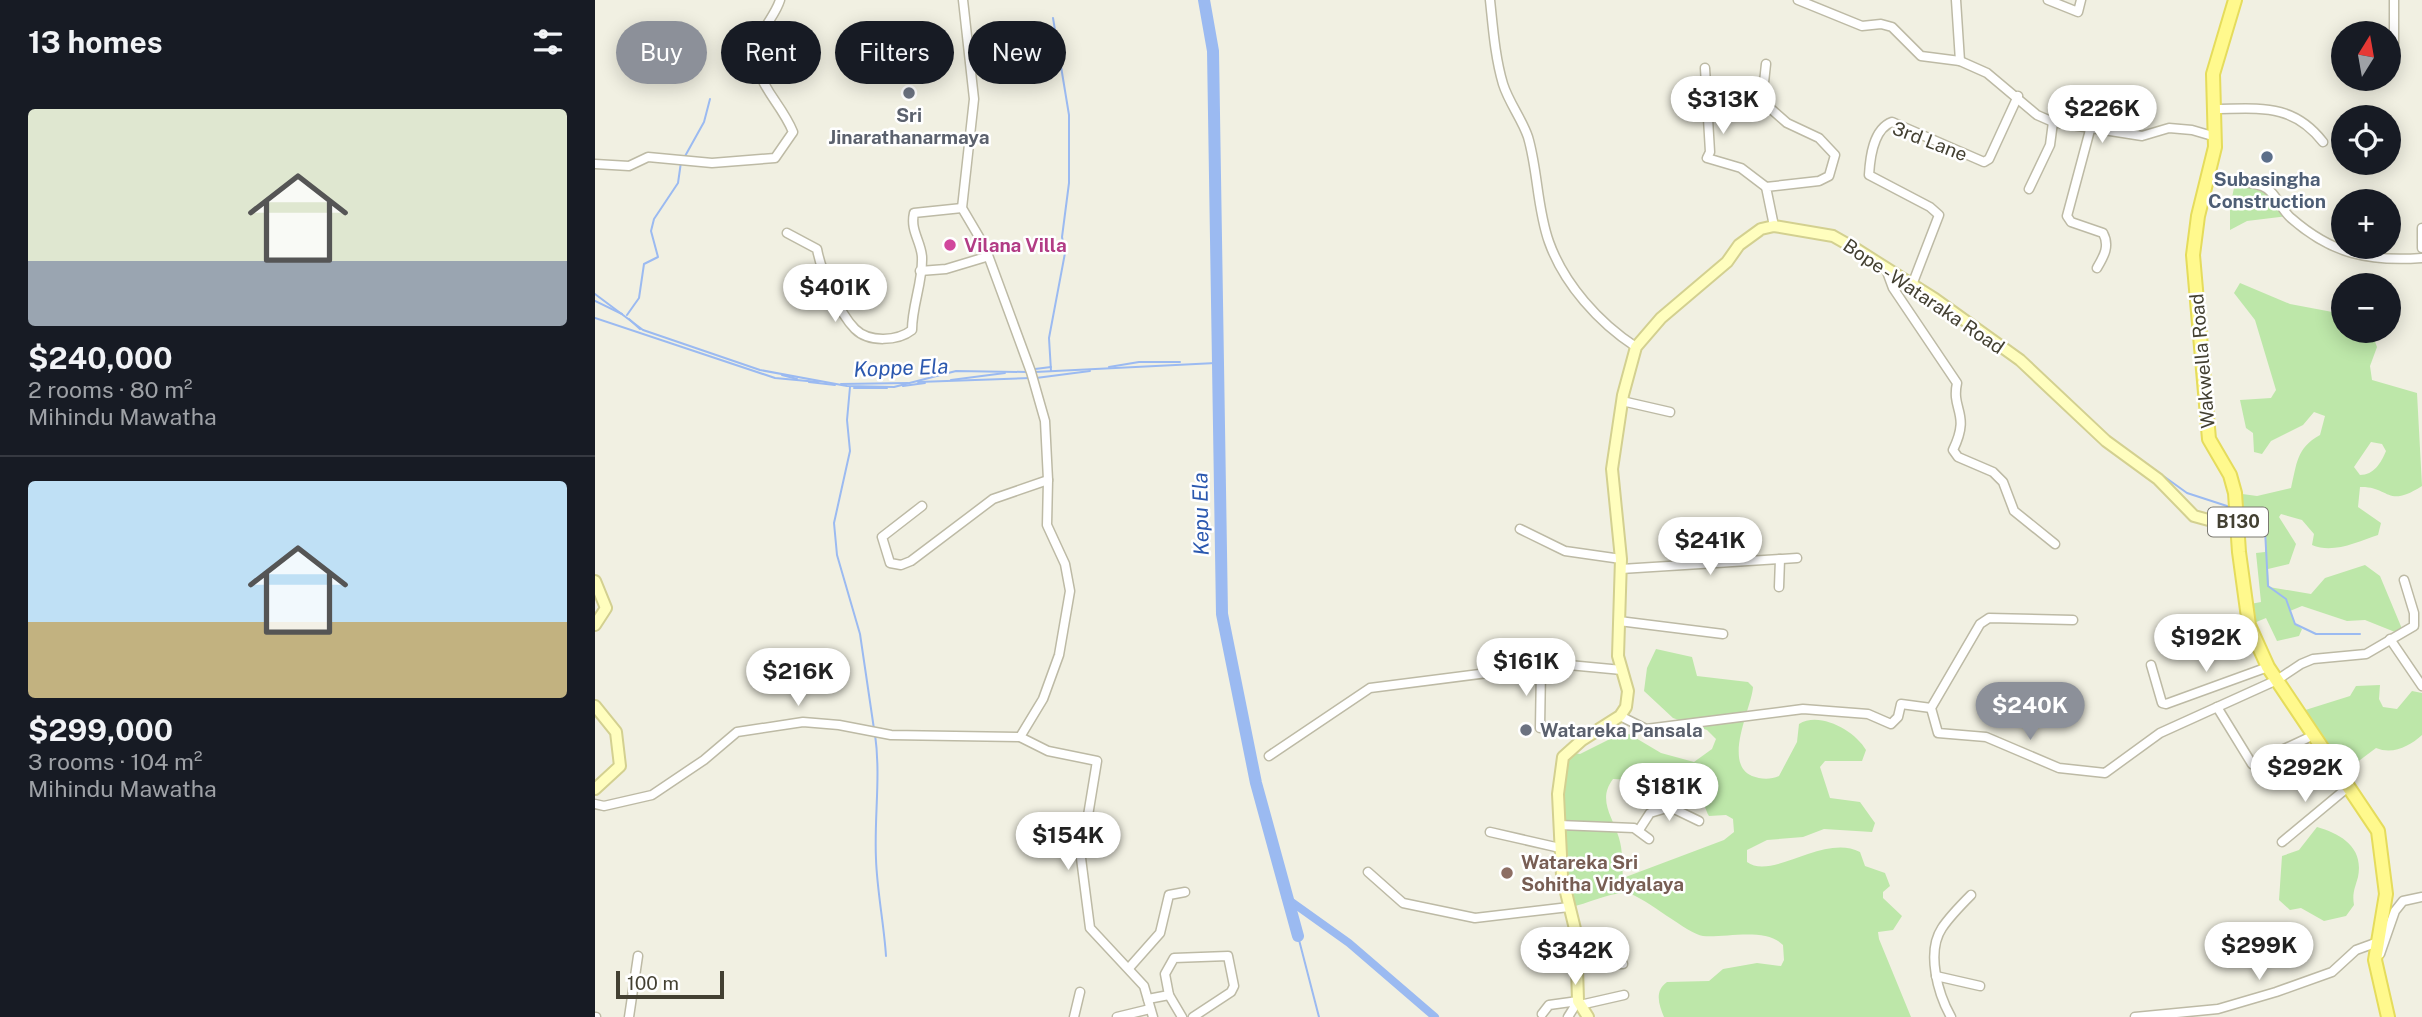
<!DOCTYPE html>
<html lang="en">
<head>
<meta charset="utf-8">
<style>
	:root { --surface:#171b24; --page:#20242c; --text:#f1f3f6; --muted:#9ea1a6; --line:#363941; --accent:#8c9099 }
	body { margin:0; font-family:"Public Sans",sans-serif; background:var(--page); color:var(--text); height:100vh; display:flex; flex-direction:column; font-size:26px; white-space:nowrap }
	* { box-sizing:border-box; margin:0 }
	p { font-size:23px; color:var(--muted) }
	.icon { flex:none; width:38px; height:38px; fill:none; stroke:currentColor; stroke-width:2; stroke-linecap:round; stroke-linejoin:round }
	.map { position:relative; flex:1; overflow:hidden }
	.panel { display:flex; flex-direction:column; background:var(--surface); width:595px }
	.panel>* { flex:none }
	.top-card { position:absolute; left:21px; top:21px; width:665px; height:63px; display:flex; gap:14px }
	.needle { width:46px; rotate:11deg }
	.tools { position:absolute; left:1736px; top:21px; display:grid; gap:14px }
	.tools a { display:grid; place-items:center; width:70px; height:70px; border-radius:50%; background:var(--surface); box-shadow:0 4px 18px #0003; font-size:35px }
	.scale { position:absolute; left:21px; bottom:18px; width:108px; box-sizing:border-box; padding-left:7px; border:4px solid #434032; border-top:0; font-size:19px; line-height:24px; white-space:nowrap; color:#434032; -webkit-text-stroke:5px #fff; paint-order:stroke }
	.price { position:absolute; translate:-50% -60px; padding:0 16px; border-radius:24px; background:#fff; color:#222; font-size:23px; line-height:46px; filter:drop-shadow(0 2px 4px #0008) }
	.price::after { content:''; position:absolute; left:50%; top:42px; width:21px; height:16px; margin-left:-10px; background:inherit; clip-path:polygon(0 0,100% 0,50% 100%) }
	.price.active { background:var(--accent); color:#fff }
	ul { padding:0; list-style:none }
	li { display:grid; align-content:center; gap:14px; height:371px; padding:0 28px }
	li+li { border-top:2px solid var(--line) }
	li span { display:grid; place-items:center; height:217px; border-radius:7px; color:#555 }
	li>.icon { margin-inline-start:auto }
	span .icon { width:126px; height:126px; fill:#fffc; stroke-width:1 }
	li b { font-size:30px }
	h2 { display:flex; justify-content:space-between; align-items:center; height:84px; padding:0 28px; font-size:30px }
	.chip { padding:0 24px; border-radius:32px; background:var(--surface); box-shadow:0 4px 18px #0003; font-size:24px; line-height:63px }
	.chip.active { background:var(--accent); color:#fff }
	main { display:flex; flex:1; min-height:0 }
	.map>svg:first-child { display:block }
</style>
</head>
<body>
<main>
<section class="panel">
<h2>13 homes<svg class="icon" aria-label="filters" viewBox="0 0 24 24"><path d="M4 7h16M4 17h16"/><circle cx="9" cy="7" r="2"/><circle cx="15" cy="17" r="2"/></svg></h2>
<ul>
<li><span style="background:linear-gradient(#dfe7d0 70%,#9aa5b1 0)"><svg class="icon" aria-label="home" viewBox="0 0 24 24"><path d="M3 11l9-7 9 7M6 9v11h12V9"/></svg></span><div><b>$240,000</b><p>2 rooms · 80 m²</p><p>Mihindu Mawatha</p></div></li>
<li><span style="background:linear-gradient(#bfe0f5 65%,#c2b280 0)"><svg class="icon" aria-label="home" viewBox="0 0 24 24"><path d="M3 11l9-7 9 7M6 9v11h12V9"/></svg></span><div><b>$299,000</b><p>3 rooms · 104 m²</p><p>Mihindu Mawatha</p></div></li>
</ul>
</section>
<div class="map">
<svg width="1827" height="1017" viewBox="0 0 1827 1017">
	<rect width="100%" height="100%" fill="#f1f0e2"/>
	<g fill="#bde7a9" fill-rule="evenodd">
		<path d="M1640 183 1668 187 1694 216 1652 221 1635 230V207Z"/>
		<path d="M1645 283 1695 304 1748 314V331H1776L1782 347 1775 366 1777 380 1822 393 1827 486C1791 509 1795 486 1765 487L1763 507 1786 523 1783 535C1762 542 1738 554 1717 545L1719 534 1707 520 1686 514 1684 517 1701 544 1694 564 1673 569 1674 587 1716 594 1730 578 1770 565 1785 576 1810 636 1770 620 1752 621 1707 606 1695 611 1700 624 1707 629 1704 636 1682 641 1671 618 1654 625 1650 605 1666 602 1661 553 1670 552V528H1643L1640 493 1662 496 1696 488C1702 464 1701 448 1725 435L1730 416 1719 412 1708 425 1676 441 1667 454 1659 452 1658 433 1651 428 1645 400 1676 398 1681 390 1660 320 1639 293ZM1776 442 1787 444 1791 451C1786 463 1779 475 1765 475L1759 467Z"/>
		<path d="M1061 649 1097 657 1102 676 1153 682 1158 687C1157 707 1127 763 1157 776 1165 779 1175 780 1184 776L1202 742 1204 724C1225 711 1260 731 1271 750L1267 761H1230L1225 767 1235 798 1265 802 1280 823 1277 832 1229 829 1208 837 1172 840 1152 850V862C1177 881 1229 833 1265 852L1270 866 1290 873 1295 886 1288 892V898L1307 916 1298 930 1283 932 1284 939 1316 1017H1069C1064 1005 1059 991 1072 982L1114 981 1128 969 1162 963 1186 966 1189 960 1188 945C1171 927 1130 938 1108 936 1093 934 1051 898 1033 893 1013 892 994 904 974 907L965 814V767L979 753 985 754 1017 738 1034 734 1066 753 1099 762 1117 749 1121 739 1112 730 1078 718 1049 691 1052 668ZM1018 779C1043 780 1082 782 1103 797 1110 801 1110 810 1114 816L1131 815 1138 819 1139 832 1129 840 1028 878C1027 864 1028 851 1024 838 1018 817 1002 800 1018 779Z"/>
		<path d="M1785 685 1784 699 1788 707 1802 709 1817 691 1827 693V735C1815 746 1798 755 1781 748L1761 763 1745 746H1727L1704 712 1755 696 1761 686Z"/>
		<path d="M1722 827C1746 834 1769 847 1763 877 1760 888 1757 893 1759 905L1751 916 1729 921 1706 908 1695 910 1684 900 1687 856 1704 850Z"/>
	</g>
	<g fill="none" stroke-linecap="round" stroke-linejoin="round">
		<g stroke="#9bbaf1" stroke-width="2">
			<path d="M89 158 109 122 115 99"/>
			<path d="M0 294 48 330 165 370 252 386 299 387 361 371 431 372"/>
			<path d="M0 301 27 314"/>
			<path d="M32 315 44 298 49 264 63 257 56 231 59 219 83 183 86 162"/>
			<path d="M0 318 180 378 223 382"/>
			<path d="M34 319 45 329"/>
			<path d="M514 367 544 362H585"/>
			<path d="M440 369 456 367"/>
			<path d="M456 371 454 338 470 253 467 237 474 183V115L458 18"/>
			<path d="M440 372 621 363"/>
			<path d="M187 375 202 379"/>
			<path d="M441 378 495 371"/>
			<path d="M356 380 410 373"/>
			<path d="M214 382 240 385"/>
			<path d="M323 382 436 378"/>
			<path d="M246 384 313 383"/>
			<path d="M308 386 330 383"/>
			<path d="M255 387 252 420 255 451 239 523 242 555 265 634 279 729"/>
			<path d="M259 388H292"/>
			<path d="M1542 457 1592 493 1635 507"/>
			<path d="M1648 508 1669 511 1673 586 1691 599 1700 624 1721 634H1765"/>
			<path d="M280 734C286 777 279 817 281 859 282 891 289 924 291 956"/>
			<path d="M703 936 724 1017"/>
		</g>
		<path stroke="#9bbaf1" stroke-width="8" d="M691 898 754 943 840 1017"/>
		<path stroke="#9bbaf1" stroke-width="12" d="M609 0 618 51 627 614 661 783 703 936"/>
		<defs>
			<g id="street">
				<path d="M368 0 379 99 367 208 390 247 436 372 450 421 453 480 452 525 470 564 475 591 464 655 448 699 425 737"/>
				<path d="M895 0C898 28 900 57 908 84 914 103 927 119 933 137 943 171 942 209 954 242 969 284 1004 323 1041 347"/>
				<path d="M1203 0 1267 26 1286 24 1297 27 1326 56 1365 61 1392 73 1442 115 1458 122 1547 136 1574 128 1597 130 1621 137"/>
				<path d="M1361 0 1365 61"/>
				<path d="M1453 0 1483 12 1486 0"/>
				<path d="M1799 48V0"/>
				<path d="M1171 64 1167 101 1192 123 1224 138 1240 155 1234 176 1224 181 1171 187 1179 226"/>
				<path d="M1110 68 1115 152 1112 158 1146 168 1171 187"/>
				<path d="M1617 109C1663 109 1697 102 1728 142"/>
				<path d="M1495 130 1472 216 1476 222 1508 233C1515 246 1509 256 1502 268"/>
				<path d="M0 164 34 166 53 157 117 163 180 158 198 132C183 95 149 78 167 34 172 22 181 13 185 0"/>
				<path d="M1613 179C1630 180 1650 180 1667 186 1681 191 1685 209 1696 218 1737 254 1774 262 1827 258"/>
				<path d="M1434 189 1455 145 1458 122"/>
				<path d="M1827 228V248"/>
				<path d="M192 233 222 249C226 271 244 313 260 329 274 343 303 341 317 330 317 305 328 282 327 257 326 241 315 231 319 213L367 208"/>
				<path d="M1291 269 1298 288 1362 383C1356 411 1376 413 1358 450L1363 457 1398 472 1408 482 1419 511 1460 544"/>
				<path d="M325 271 351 269 391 257"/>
				<path d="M1317 285 1344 215 1335 207 1274 175C1275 158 1278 129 1297 122L1389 162 1394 159 1423 96"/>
				<path d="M1027 401 1075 412"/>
				<path d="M327 506 287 537 295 563 306 565 316 561 398 499 453 480"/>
				<path d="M1144 523 1146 561"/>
				<path d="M925 529 970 551 1026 559"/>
				<path d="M1026 569 1202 558"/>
				<path d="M1184 587 1185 559"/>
				<path d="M1478 620 1394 618 1385 624 1336 708 1343 733 1391 737 1464 768 1510 773 1565 733 1682 680 1706 664 1718 659 1771 654 1819 626V613L1809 580"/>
				<path d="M1024 621 1128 634"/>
				<path d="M1795 639 1827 686"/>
				<path d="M1556 665 1567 703 1571 704 1673 667"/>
				<path d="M1622 707 1657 764 1719 735"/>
				<path d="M1025 716 1051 729 1208 709 1273 714 1296 724 1303 717 1306 704 1336 708"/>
				<path d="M945 728 946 668"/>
				<path d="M674 756 775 688 963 664 1027 670"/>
				<path d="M0 804 9 806 57 795 109 760 142 732 208 722 244 725 296 735 425 737 453 751 502 761 486 858 495 928 549 986 558 1017"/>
				<path d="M964 825 1039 828 1054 839"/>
				<path d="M1044 830 1055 813 1075 807 1104 821"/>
				<path d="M895 832 965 848"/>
				<path d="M1687 842 1752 788"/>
				<path d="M773 872 808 903 880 918 974 907"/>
				<path d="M1785 954 1800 911 1808 901 1827 897"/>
				<path d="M983 966 1028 964"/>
				<path d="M534 968 565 933 574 895 590 892"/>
				<path d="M1341 976 1385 986"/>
				<path d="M553 999 574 995"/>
				<path d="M985 1005 1029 995"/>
				<path d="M947 1014 954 1005 983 1001 973 1017"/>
				<path d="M0 1017H1"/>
				<path d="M34 1017 43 956"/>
				<path d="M479 1017 485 992"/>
				<path d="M522 1017 555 1009"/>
				<path d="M587 1017 574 995 570 974 579 958 633 956 639 986 636 992 598 1017"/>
				<path d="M1356 1017C1343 994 1331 952 1347 928 1355 916 1366 905 1376 895"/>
				<path d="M1540 1017 1623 1009 1681 992 1737 972 1761 950 1783 942"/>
			</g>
			<g id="secondary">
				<path d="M0 581 11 608 0 625"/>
				<path d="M0 706 21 732 25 766 0 789"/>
				<path d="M993 1017 983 1001 981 933 967 876 963 794 968 757 987 740 1025 716 1031 707 1033 691 1023 656 1026 559 1017 469 1028 395 1041 347 1066 318 1132 262 1144 245 1166 229 1179 226 1238 236 1261 249 1340 299 1425 360 1511 441 1563 479 1599 516 1643 528"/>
			</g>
			<path id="primary" d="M1640 0 1618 74 1620 147 1603 216 1598 255 1614 439 1635 475 1640 493 1644 552 1654 625 1673 667 1783 831 1791 894 1780 960 1793 1017"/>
		</defs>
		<use href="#street" stroke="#bdbaa5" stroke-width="11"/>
		<use href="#secondary" stroke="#d3d090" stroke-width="14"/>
		<use href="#primary" stroke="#e5dc5c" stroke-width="16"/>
		<use href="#street" stroke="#fff" stroke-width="8"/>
		<use href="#secondary" stroke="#fffebe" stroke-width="10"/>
		<use href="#primary" stroke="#fff98d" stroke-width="12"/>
	</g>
	<g fill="#6b7280" stroke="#fff" stroke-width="2.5">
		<circle cx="314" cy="93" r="7"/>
		<circle cx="931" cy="730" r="7"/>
	</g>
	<circle fill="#5c6f8a" stroke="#fff" stroke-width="2.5" cx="1672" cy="157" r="7"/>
	<circle fill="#d1479c" stroke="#fff" stroke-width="2.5" cx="355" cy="245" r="7"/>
	<circle fill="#8d6e63" stroke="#fff" stroke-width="2.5" cx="912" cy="873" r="7"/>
	<g text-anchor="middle" stroke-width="5" stroke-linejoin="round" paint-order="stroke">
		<rect fill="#fff" stroke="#7b7970" stroke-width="2" x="1613" y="507.5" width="60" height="29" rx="5"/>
		<g font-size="18" font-weight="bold" fill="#434032">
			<text x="1643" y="528">B130</text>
		</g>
		<g font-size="19" font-weight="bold" fill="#5b616d" stroke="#fff">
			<text x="314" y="122">Sri<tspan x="314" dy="22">Jinarathanarmaya</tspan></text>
			<text x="945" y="737" text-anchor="start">Watareka Pansala</text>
		</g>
		<g font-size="19" fill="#434032" stroke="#fff">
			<text transform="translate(1335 141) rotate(21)" y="7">3rd Lane</text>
			<text transform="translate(1329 296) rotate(34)" y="7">Bope - Wataraka Road</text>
			<text transform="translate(1607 361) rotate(-95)" y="7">Wakwella Road</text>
		</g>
		<g font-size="19" font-weight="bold" fill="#4e5e75" stroke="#fff">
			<text x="1672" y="186">Subasingha<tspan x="1672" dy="22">Construction</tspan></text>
		</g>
		<g font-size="19" font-weight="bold" fill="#b23c85" stroke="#fff" text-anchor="start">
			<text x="369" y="252">Vilana Villa</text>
		</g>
		<g font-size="19" font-weight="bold" fill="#785e54" stroke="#fff" text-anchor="start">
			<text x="926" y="869">Watareka Sri<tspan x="926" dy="22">Sohitha Vidyalaya</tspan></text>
		</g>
		<g font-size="21" font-style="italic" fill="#2b58af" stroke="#fff">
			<text transform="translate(306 368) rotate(-2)" y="7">Koppe Ela</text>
			<text transform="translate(606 514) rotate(-91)" y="7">Kepu Ela</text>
		</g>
	</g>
</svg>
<div class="tools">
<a><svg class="needle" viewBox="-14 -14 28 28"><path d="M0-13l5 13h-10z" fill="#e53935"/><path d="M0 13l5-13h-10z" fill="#9ea1a6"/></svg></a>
<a><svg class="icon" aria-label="locate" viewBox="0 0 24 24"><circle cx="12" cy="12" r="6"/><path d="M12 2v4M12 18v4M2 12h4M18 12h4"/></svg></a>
<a>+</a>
<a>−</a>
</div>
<div class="scale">100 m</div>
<b class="price" style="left:1128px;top:136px">$313K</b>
<b class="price" style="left:1507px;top:145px">$226K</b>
<b class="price" style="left:240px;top:324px">$401K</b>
<b class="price" style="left:1115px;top:577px">$241K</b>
<b class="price" style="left:1611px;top:674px">$192K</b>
<b class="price" style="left:931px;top:698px">$161K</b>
<b class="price" style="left:203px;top:708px">$216K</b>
<b class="price active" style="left:1435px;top:742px">$240K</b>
<b class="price" style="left:1710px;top:804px">$292K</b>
<b class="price" style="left:1074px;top:823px">$181K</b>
<b class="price" style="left:473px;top:872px">$154K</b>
<b class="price" style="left:1664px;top:982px">$299K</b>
<b class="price" style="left:980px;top:987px">$342K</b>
<div class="top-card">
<a class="chip active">Buy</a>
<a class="chip">Rent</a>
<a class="chip">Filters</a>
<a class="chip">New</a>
</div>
</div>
</main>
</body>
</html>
